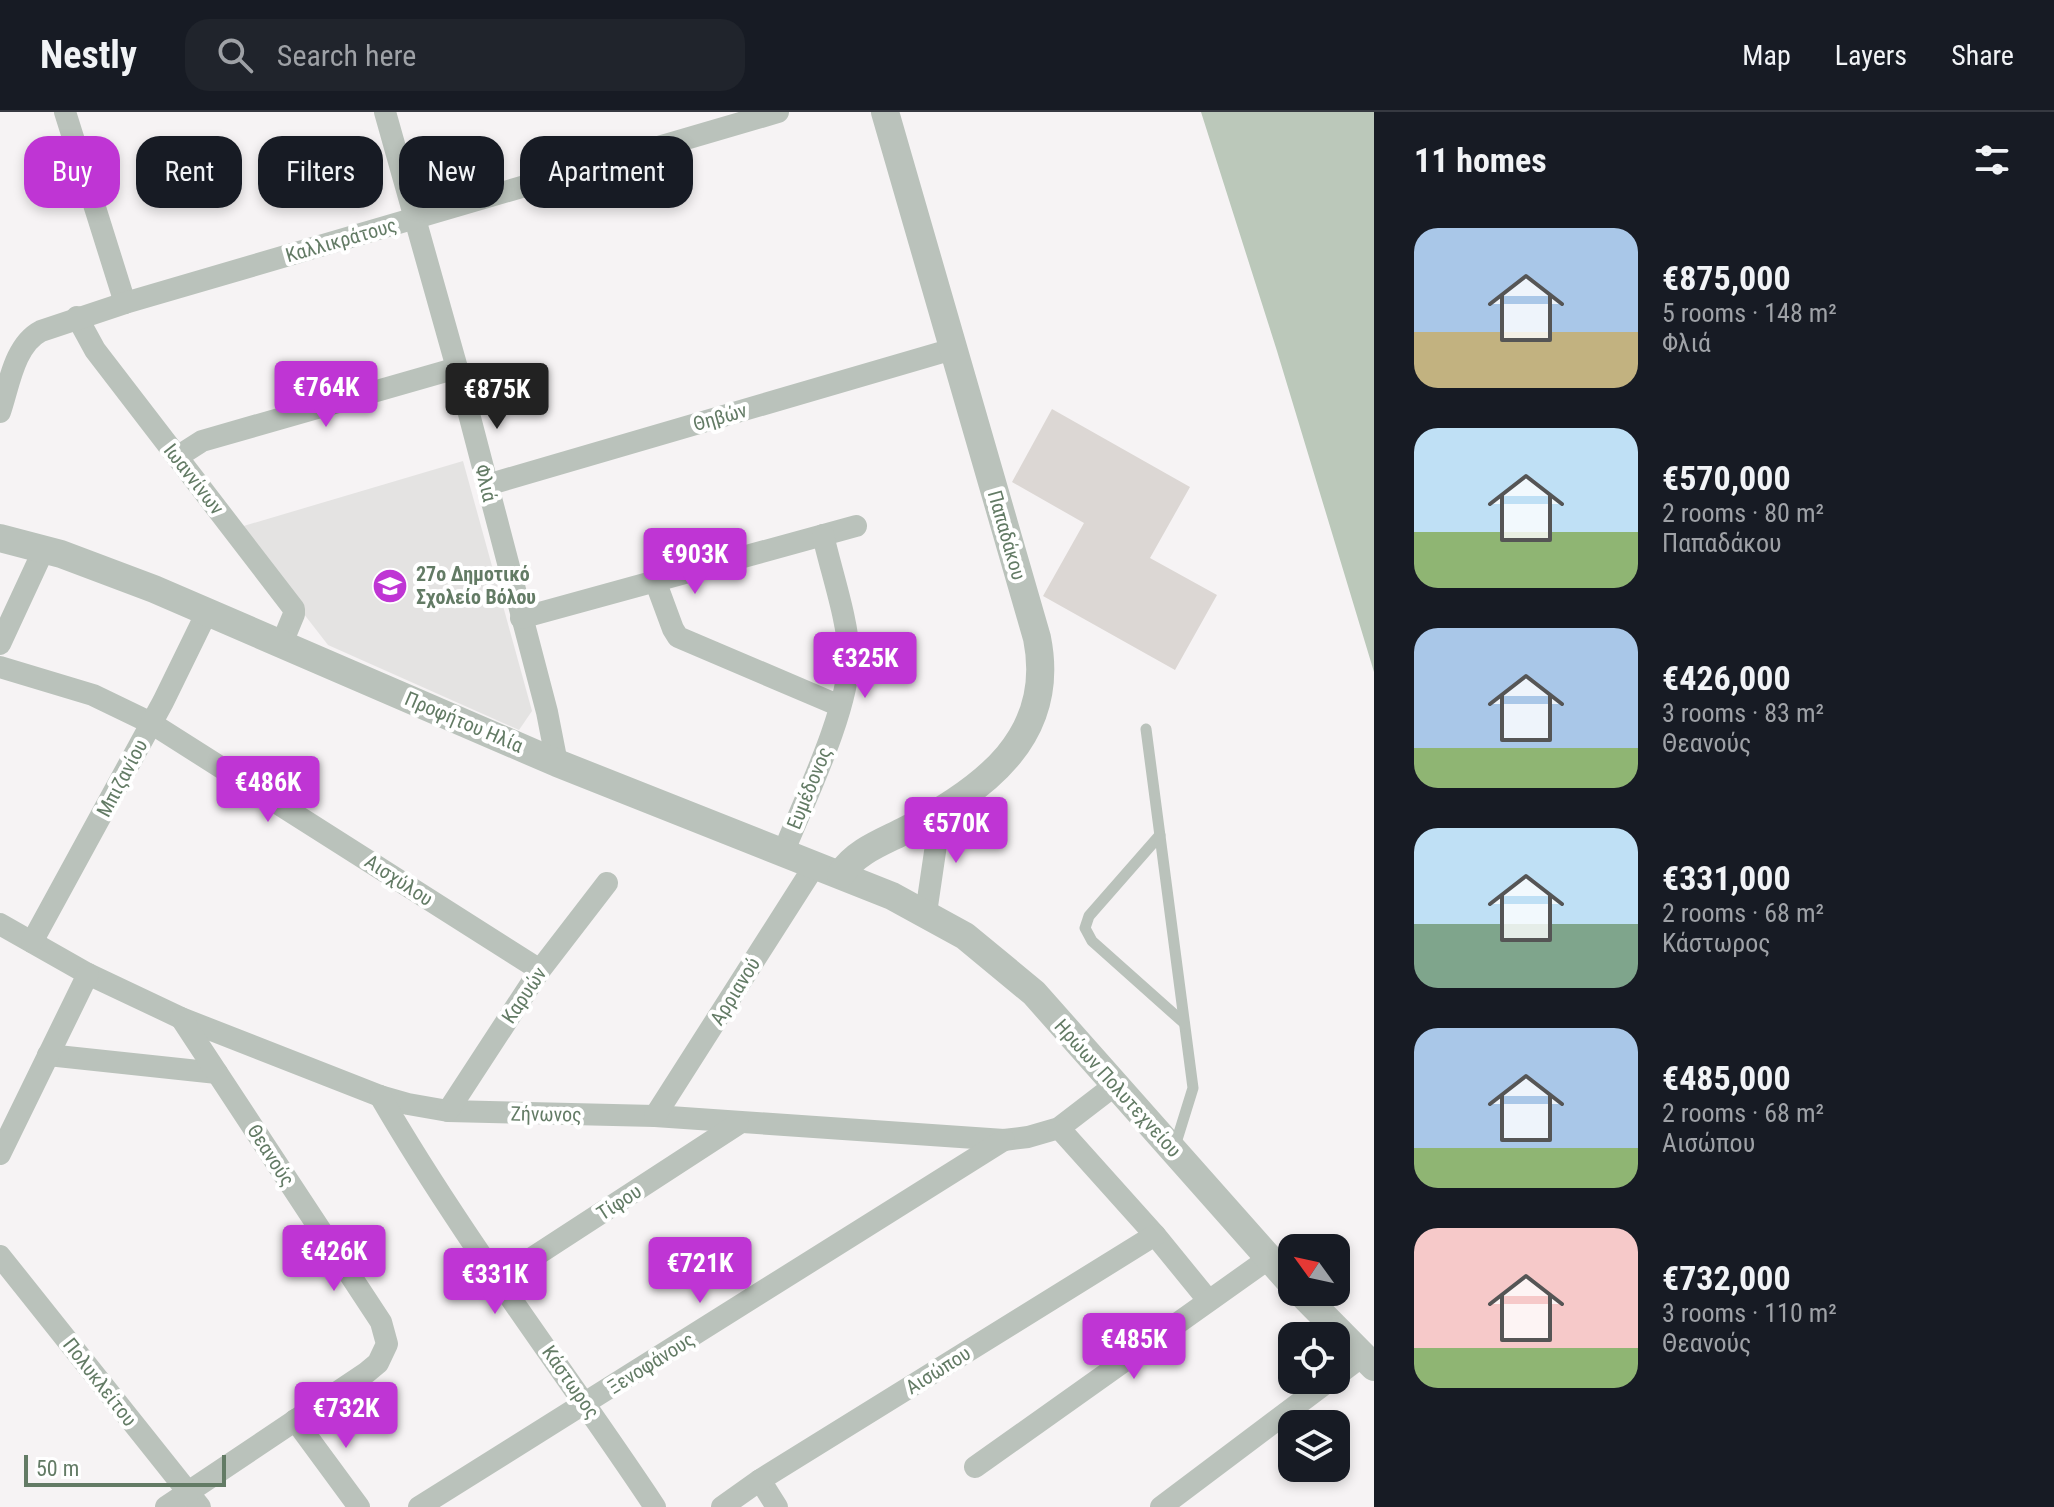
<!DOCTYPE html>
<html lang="en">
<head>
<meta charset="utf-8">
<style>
	:root { --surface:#171b24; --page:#20242c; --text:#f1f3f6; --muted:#9ea1a6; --line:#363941; --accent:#bf35d4 }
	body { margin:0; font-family:"Roboto Condensed",sans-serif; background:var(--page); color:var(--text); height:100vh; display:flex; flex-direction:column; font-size:30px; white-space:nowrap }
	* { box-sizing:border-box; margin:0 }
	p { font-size:26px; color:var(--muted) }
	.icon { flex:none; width:44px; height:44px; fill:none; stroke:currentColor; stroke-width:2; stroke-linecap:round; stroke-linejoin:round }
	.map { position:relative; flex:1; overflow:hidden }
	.details { display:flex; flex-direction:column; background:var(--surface); width:680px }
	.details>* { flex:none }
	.guide { position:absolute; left:24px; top:24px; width:760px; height:72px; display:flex; gap:16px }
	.needle { width:52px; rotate:303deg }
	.tools { position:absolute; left:1278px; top:1122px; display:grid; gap:16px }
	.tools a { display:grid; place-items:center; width:72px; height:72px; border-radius:16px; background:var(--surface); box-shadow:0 4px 12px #0003; font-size:40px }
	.scale { position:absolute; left:24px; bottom:20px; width:202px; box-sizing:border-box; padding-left:8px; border:4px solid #637b65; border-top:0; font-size:22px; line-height:28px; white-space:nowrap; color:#637b65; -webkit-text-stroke:6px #fff; paint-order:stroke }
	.price { position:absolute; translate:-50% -68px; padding:0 18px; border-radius:8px; background:var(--accent); color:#fff; font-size:26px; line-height:52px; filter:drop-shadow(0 2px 4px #0008) }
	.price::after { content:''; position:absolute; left:50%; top:48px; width:24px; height:18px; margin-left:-12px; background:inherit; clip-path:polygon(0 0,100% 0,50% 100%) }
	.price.current { background:#222; color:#fff }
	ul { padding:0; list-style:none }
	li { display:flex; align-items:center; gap:24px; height:200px; padding:0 40px }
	li span { display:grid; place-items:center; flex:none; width:224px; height:160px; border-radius:24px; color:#555 }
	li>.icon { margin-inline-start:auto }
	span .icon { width:96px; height:96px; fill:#fffc; stroke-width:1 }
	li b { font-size:34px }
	h2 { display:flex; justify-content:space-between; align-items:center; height:96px; padding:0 40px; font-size:34px }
	.pill { padding:0 28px; border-radius:24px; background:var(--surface); box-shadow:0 4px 12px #0003; font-size:28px; line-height:72px }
	.pill.current { background:var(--accent); color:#fff }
	header { display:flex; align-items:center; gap:48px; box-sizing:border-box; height:112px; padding:0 40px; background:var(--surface); border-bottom:2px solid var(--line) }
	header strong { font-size:38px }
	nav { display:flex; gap:44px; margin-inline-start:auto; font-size:28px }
	.search { width:560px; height:72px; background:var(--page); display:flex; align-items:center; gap:20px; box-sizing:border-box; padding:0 28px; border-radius:24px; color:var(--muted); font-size:30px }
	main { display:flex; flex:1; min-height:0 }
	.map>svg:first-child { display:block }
</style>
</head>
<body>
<header>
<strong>Nestly</strong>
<div class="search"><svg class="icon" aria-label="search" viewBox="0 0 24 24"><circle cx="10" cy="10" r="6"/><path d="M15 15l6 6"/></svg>Search here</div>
<nav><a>Map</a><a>Layers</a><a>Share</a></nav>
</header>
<main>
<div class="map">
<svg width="1374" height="1395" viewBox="0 0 1374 1395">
	<rect width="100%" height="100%" fill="#f6f3f4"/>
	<path fill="#e4e3e2" d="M463 349 532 599 519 618 328 533 237 416Z"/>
	<path fill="#dcd7d4" d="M1052 297 1190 375 1150 446 1217 483 1175 558 1043 484 1084 411 1012 370Z"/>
	<path fill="#bbc8ba" d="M1201 0H1374V560L1277 239Z"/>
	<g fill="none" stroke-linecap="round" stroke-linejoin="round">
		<g stroke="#bac2bb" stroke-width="11">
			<path d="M1146 617 1193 976 1175 1034"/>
			<path d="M1160 723 1089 804 1085 816 1092 829 1184 911"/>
		</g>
		<g stroke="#bac2bb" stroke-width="22">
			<path d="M65 0 125 191"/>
			<path d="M385 0 457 256 547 600 557 651"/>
			<path d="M77 205 95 238 294 497V502L282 531"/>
			<path d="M0 300C9 274 14 233 41 219L125 191 778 0"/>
			<path d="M177 345 202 329 457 256"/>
			<path d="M487 373 953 237"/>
			<path d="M656 471 673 517 678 525 840 594"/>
			<path d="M521 506 856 414"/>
			<path d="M0 532 44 437"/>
			<path d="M0 555 93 583 151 611 540 858"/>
			<path d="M783 741C804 689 849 598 849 544 848 508 831 459 823 423"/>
			<path d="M926 801 941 699"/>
			<path d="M0 812 88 862 181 906 380 984 408 992 448 999 655 1004 1004 1028 1028 1025 1059 1016 1115 973"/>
			<path d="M32 830 163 590 207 500"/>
			<path d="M48 943 217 961"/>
			<path d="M380 984C463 1127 564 1258 655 1395"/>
			<path d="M448 999 540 858 607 771"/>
			<path d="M655 1004 815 753"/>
			<path d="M1059 1016 1155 1123 1208 1188"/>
			<path d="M0 1042 88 862"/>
			<path d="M0 1144 200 1395"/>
			<path d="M498 1168 738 1012"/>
			<path d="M1336 1264 1361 1245"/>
			<path d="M295 1308 359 1395"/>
			<path d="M975 1355 1268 1147"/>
			<path d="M760 1368 777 1395"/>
			<path d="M166 1395 366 1261 378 1251 387 1232 381 1210 181 906"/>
			<path d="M419 1395 1004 1028"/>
			<path d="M722 1395 760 1368 1155 1123"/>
			<path d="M1161 1395 1330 1268"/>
		</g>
		<g stroke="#bac2bb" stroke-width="28">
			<path d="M0 426 61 442 154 477 557 651 892 784 965 824 1034 881 1292 1172"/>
			<path d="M841 762C856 739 883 730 906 718 983 678 1057 625 1037 526L885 0"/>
			<path d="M1300 1180 1374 1255"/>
		</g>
	</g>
	<defs>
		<symbol id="school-disc" viewBox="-11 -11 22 22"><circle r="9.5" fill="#bf35d4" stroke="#fff"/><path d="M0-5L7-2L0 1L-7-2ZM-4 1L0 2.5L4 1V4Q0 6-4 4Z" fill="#fff"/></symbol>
	</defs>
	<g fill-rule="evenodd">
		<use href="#school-disc" x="370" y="454" width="40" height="40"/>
	</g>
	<g text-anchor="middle" stroke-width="8" stroke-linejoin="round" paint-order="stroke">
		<g font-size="20" fill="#637b65" stroke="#fff">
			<text transform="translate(341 128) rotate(-16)" y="7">Καλλικράτους</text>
			<text transform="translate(720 305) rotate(-16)" y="7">Θηβών</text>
			<text transform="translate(194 367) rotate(52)" y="7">Ιωαννίνων</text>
			<text transform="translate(486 371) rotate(76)" y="7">Φλιά</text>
			<text transform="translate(1007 423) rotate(74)" y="7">Παπαδάκου</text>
			<text transform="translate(464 610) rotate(23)" y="7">Προφήτου Ηλία</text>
			<text transform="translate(122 666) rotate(-62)" y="7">Μπιζανίου</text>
			<text transform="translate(809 676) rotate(-68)" y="7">Ευμέδονος</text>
			<text transform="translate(399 768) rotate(33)" y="7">Αισχύλου</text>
			<text transform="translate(735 879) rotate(-58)" y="7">Αρριανού</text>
			<text transform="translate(524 883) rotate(-56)" y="7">Καρυών</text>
			<text transform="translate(1118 976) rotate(48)" y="7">Ηρώων Πολυτεχνείου</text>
			<text transform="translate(546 1002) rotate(1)" y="7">Ζήνωνος</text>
			<text transform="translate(271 1043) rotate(57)" y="7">Θεανούς</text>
			<text transform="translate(619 1090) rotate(-33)" y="7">Τίφου</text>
			<text transform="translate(651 1251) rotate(-32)" y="7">Ξενοφάνους</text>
			<text transform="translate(938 1258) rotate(-32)" y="7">Αισώπου</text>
			<text transform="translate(100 1270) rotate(52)" y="7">Πολυκλείτου</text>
			<text transform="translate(571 1270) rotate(55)" y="7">Κάστωρος</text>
		</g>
		<g font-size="20" font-weight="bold" fill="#637b65" stroke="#fff" text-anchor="start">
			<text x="416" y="469">27ο Δημοτικό<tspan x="416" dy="23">Σχολείο Βόλου</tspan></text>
		</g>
	</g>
</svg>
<div class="tools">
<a><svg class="needle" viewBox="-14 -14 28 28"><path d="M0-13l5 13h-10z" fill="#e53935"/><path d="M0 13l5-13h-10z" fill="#9ea1a6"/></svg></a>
<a><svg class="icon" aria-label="locate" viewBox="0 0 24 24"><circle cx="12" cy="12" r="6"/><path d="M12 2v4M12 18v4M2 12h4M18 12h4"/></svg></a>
<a><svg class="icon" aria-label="layers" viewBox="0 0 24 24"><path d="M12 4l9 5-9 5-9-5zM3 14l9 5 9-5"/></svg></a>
</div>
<div class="scale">50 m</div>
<b class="price" style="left:326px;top:317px">€764K</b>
<b class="price current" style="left:497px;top:319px">€875K</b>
<b class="price" style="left:695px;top:484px">€903K</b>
<b class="price" style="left:865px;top:588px">€325K</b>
<b class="price" style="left:268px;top:712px">€486K</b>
<b class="price" style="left:956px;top:753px">€570K</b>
<b class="price" style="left:334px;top:1181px">€426K</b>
<b class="price" style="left:700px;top:1193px">€721K</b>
<b class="price" style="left:495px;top:1204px">€331K</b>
<b class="price" style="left:1134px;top:1269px">€485K</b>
<b class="price" style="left:346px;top:1338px">€732K</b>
<div class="guide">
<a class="pill current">Buy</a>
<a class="pill">Rent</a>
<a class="pill">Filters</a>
<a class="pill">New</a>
<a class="pill">Apartment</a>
</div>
</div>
<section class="details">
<h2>11 homes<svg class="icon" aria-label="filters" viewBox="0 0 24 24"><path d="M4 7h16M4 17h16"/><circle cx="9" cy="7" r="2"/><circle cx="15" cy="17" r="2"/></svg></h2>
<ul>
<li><span style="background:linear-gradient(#a9c7e8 65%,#c2b280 0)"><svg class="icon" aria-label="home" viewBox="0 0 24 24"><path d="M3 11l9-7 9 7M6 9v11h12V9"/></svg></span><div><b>€875,000</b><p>5 rooms · 148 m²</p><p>Φλιά</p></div></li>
<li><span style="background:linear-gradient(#bfe0f5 65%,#8fb573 0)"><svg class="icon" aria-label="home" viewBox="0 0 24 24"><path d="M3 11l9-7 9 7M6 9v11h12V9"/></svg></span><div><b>€570,000</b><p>2 rooms · 80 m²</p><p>Παπαδάκου</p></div></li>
<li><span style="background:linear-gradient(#a9c7e8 75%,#8fb573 0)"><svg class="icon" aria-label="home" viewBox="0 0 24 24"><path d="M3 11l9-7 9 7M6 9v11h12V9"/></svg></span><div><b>€426,000</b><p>3 rooms · 83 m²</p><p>Θεανούς</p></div></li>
<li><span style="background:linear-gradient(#bfe0f5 60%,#7fa58c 0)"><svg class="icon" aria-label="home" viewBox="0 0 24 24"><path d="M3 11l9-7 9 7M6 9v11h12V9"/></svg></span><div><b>€331,000</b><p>2 rooms · 68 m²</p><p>Κάστωρος</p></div></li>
<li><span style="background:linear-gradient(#a9c7e8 75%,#8fb573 0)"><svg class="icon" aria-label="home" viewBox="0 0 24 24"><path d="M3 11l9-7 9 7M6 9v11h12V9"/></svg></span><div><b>€485,000</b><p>2 rooms · 68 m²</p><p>Αισώπου</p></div></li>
<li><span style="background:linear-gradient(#f6c9c9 75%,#8fb573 0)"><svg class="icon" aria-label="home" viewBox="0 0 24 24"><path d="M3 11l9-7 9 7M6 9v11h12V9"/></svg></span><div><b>€732,000</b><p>3 rooms · 110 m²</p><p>Θεανούς</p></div></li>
</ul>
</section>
</main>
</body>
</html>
